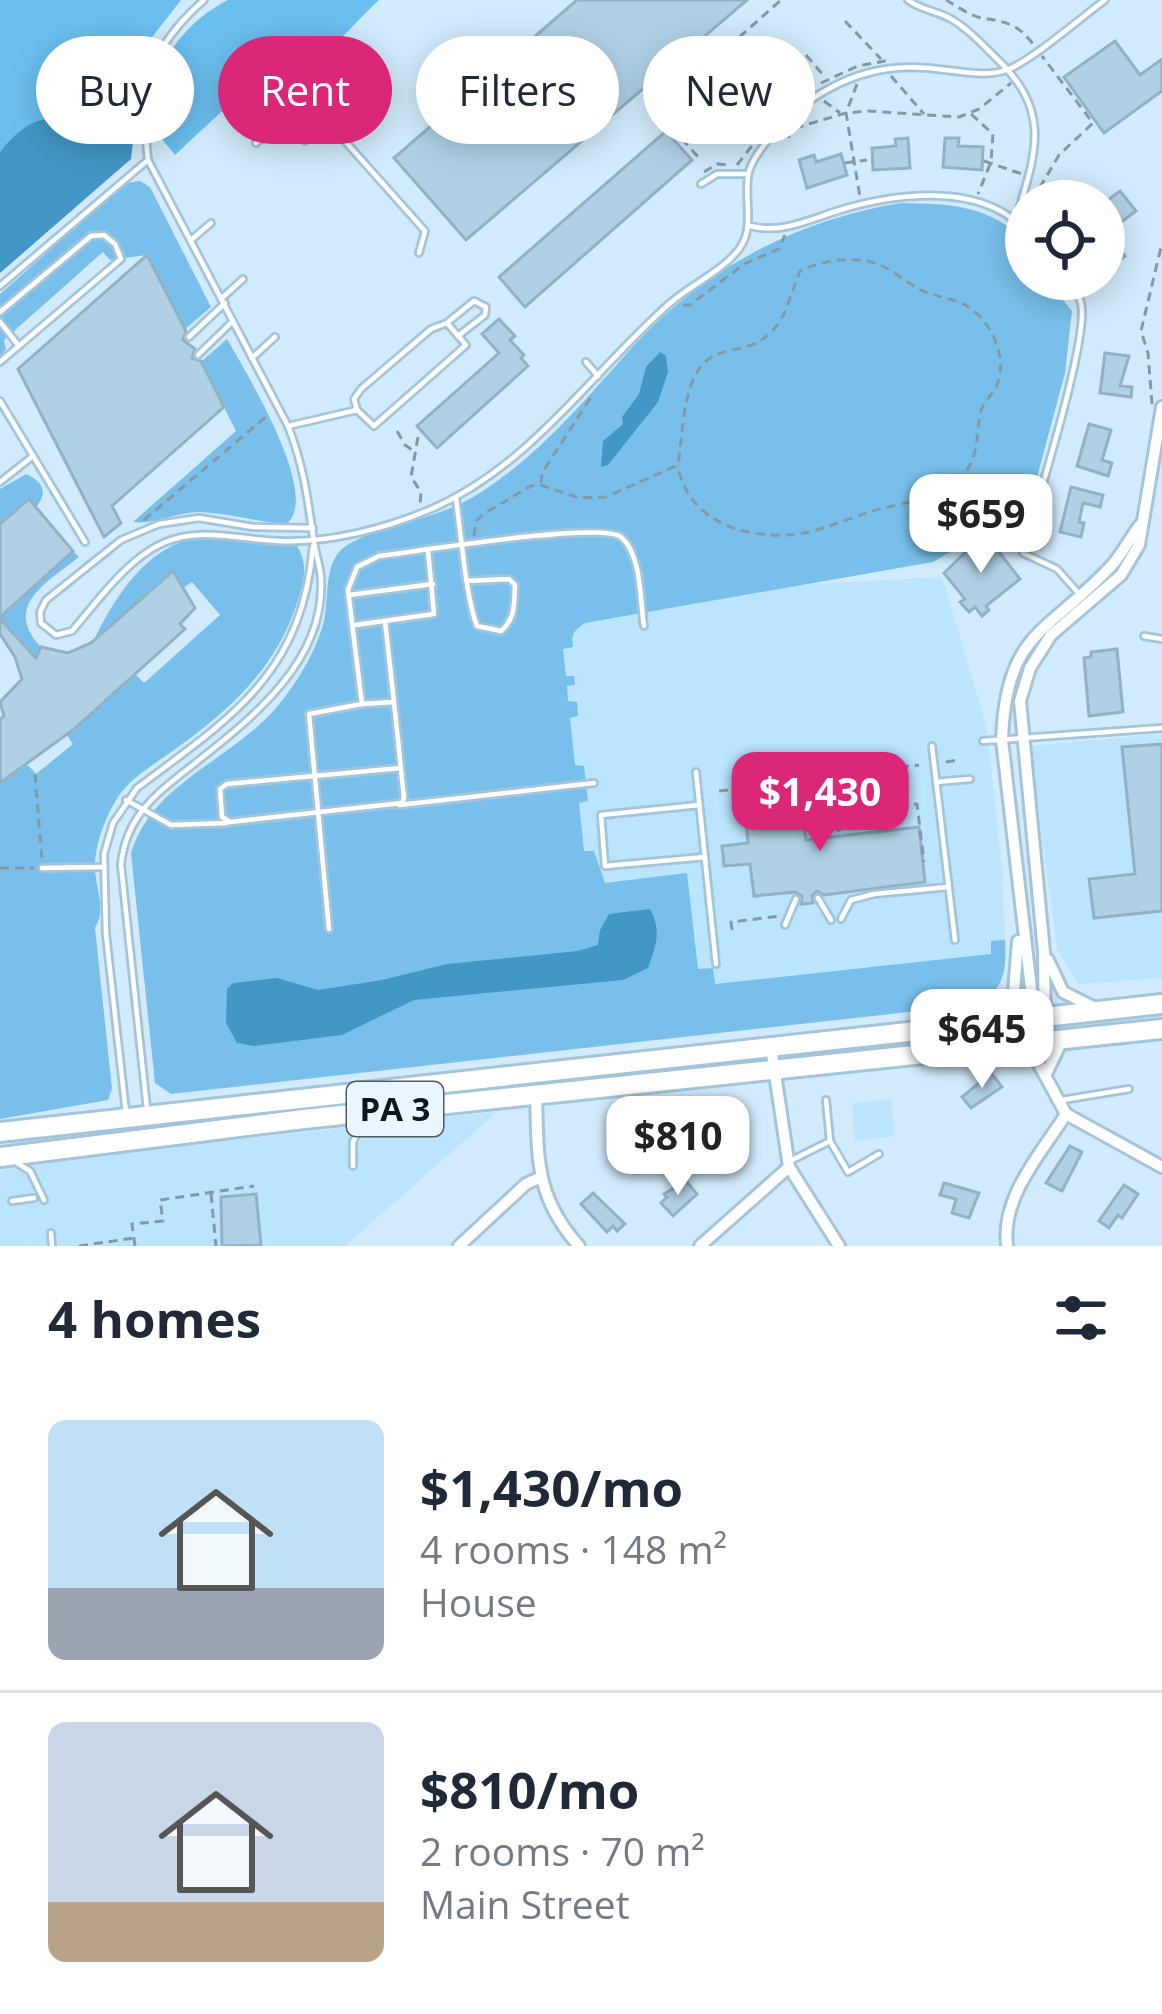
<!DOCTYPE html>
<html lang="en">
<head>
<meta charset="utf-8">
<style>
	:root { --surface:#fff; --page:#f6f6f7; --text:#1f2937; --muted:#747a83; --line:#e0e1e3; --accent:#db2777 }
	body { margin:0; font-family:"Open Sans",sans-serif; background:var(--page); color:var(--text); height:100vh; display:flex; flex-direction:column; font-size:45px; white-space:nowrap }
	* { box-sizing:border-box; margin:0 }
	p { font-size:39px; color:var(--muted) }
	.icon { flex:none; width:66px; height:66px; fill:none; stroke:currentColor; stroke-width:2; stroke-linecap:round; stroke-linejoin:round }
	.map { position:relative; height:1246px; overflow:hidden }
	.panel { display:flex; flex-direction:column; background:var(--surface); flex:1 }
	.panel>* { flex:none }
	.banner { position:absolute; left:36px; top:36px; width:1092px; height:108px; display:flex; gap:24px }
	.buttons { position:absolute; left:1005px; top:180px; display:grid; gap:24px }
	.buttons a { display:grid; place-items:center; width:120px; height:120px; border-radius:50%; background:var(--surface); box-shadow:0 6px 30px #0003; font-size:60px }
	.price { position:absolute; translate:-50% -102px; padding:0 27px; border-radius:24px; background:#fff; color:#222; font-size:39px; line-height:78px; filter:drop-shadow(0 3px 6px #0008) }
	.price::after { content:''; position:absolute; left:50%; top:72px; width:36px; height:27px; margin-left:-18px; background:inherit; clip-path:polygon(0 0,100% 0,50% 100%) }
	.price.on { background:var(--accent); color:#fff }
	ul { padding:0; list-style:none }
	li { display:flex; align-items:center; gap:36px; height:300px; padding:0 48px }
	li+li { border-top:3px solid var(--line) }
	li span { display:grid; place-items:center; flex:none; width:336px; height:240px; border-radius:18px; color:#555 }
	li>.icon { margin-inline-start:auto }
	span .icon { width:144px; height:144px; fill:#fffc; stroke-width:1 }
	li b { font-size:51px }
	h2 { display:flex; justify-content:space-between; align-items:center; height:144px; padding:0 48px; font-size:51px }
	.chip { padding:0 42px; border-radius:54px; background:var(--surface); box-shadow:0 6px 30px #0003; font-size:42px; line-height:108px }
	.chip.on { background:var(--accent); color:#fff }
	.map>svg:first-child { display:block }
</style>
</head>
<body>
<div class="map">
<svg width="1162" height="1246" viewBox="0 0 1162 1246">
	<rect width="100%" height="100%" fill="#d1ebfc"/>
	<g fill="#bbe4fe">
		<path d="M942 577 987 728 1002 871 1006 958 687 991 553 898 549 634 632 594Z"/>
		<path d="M1162 734V978L1078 984 1057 949 1030 746Z"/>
		<path d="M891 1099 895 1136 855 1141 852 1103Z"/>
		<path d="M497 1112 345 1246H0V1170L168 1147Z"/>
	</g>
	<g fill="#78c0eb">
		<path d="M140 181 150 187 211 307 185 329 147 255 110 260 103 252 4 340 6 349 0 356V294L126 183Z"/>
		<path d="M901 203C947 204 983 204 1019 235L1015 239 1026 253V279H1046L1072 311 1065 373 1021 537 982 533 933 562 585 623C574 630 571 634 573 647L563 649 566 676H574L575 685 567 686 568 701 577 702 578 716 570 718 575 765 584 766 588 801 579 803 584 851H594L605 883 687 873 698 969 713 968 715 984 991 954V941L1005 940C1006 970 1006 984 981 1004L171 1094 155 1083 131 853C153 782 229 762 276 708 297 683 316 652 324 621 329 599 324 568 340 551 360 530 435 519 466 501 529 466 580 406 627 353 699 272 794 220 901 203Z"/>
		<path d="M227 339C245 371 323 497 286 524 257 522 228 513 199 512 176 512 155 525 133 522L236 431 201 362Z"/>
		<path d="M26 474C42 481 49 492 36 507L29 499 0 524V489Z"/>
		<path d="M198 537 296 545C310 563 303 586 296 606 274 671 228 711 174 750 155 764 131 777 118 797 106 816 95 844 95 866 95 889 107 908 95 928L112 1089 108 1100 0 1119V782L28 765 36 774 73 744 67 735 135 674 144 683 220 615 192 582 183 588 173 572 93 642C115 596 146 547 198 537Z"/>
		<path d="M73 551 79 557C48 582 2 605 41 647L36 657 0 617Z"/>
	</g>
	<g fill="#6bbfef">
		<path d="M0 0H181L142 50 126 119 114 123 45 119 0 152Z"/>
		<path d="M228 0H379C347 30 314 77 265 71L175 155C170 148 161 140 159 132 139 78 183 22 228 0Z"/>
	</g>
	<g fill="#4297c6">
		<path d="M137 108 131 159 0 273V152C49 90 74 136 125 119L128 109Z"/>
		<path d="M660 352 666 356 668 372 658 402 608 465 601 467 603 441 623 424 622 417 639 394 646 367Z"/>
		<path d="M650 909C662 931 656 946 648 968L623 980 414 1000 342 1035 254 1046 237 1043 226 1023 227 989 233 983 277 978 318 990 382 980 447 964 578 951 598 945 600 930 609 914Z"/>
	</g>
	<g fill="#b0d1e5" stroke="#91b1c5" stroke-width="3">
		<path d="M577 0H747L466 240 394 158Z"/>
		<path d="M1115 41 1140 75 1162 59V91L1104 133 1064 77Z"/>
		<path d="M666 131 692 160 525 307 499 277Z"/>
		<path d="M908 138 910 168 873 170 872 148 896 146 895 139Z"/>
		<path d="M945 138H959L958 146 983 147 982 170 943 167Z"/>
		<path d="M841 154 847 175 807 188 799 160 814 155 816 162Z"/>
		<path d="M1120 191 1136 211 1107 233 1125 256 1104 273V203Z"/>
		<path d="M147 255 186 331 183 340 195 349 192 358 201 361 224 407 112 506 121 523 104 537 18 369Z"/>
		<path d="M499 319 515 336 510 340 524 355 521 358 528 366 437 448 417 426 499 353 482 334Z"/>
		<path d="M1105 353 1129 356 1120 386 1132 387 1131 397 1100 393Z"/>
		<path d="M1089 424 1111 430 1102 460 1112 463 1108 476 1077 466Z"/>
		<path d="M1071 487 1103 495 1100 507 1083 503 1079 522 1084 523 1081 537 1060 532Z"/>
		<path d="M29 499 73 551 0 617V524Z"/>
		<path d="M988 538 1020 579 986 606 989 610 982 616 975 607 969 612 960 602 965 599 944 573 975 543 977 547Z"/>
		<path d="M173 571 195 608 180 624 185 629 74 729 0 783V719L4 716 0 702 22 679 15 657 0 634V619L36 658 41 647 68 653 91 643Z"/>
		<path d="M1117 649 1123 712 1089 716 1084 658 1091 657V652Z"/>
		<path d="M1162 744V911L1094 918 1089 879 1135 874 1122 747Z"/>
		<path d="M800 793 806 840 919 827 925 882 824 895 817 891 812 896 813 903 801 904 802 896 795 892 754 896 750 864 724 866 722 846 748 843 744 799Z"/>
		<path d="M991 1073 1002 1087 971 1108 962 1097Z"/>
		<path d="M1070 1146 1082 1152 1062 1191 1046 1183Z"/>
		<path d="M686 1181 697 1194 673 1216 661 1203 667 1197 664 1194Z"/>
		<path d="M944 1183 979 1193 969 1218 952 1213 956 1199 940 1195Z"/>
		<path d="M1124 1185 1138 1194 1122 1218 1118 1215 1109 1228 1099 1221Z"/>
		<path d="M593 1193 625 1224 617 1231 613 1226 607 1232 581 1204Z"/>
		<path d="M256 1194 261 1245 222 1246 221 1197Z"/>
	</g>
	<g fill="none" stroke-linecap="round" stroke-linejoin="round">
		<defs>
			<g id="lane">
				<path d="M908 0C921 10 937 11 951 19 967 28 981 43 994 56 1052 110 1037 150 1016 219"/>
				<path d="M735 66 788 122"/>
				<path d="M238 114 261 139"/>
				<path d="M233 119 270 83 295 85 425 231 419 253"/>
				<path d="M305 141 328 122"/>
				<path d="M256 143 307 98"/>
				<path d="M701 184 717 174H747"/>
				<path d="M750 226C782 234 808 220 840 210 897 193 982 182 1026 231"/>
				<path d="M191 240 211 223"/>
				<path d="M1066 279C1072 286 1079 294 1081 303 1090 337 1035 508 1023 553L1057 569 1081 596"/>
				<path d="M0 286 148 160"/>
				<path d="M222 298 243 279"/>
				<path d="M0 312 91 236 104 235 115 244 121 259 0 362"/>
				<path d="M0 322 19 346"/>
				<path d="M448 322 474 301 486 307 485 315 458 336"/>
				<path d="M447 323 466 345 374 426 357 410 354 399 361 389 431 329Z"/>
				<path d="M189 337 225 303"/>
				<path d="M198 355 233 321"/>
				<path d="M252 358 275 337"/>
				<path d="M586 362 598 376"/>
				<path d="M0 401 85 542"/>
				<path d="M288 426 357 410"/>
				<path d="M0 482 33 456"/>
				<path d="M456 498 465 571C468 590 470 608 477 626L501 631C516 618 514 604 515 585L509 579 466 581"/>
				<path d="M313 528 253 527 199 518 159 524 121 540 46 600 40 612 41 623 56 635 72 631C97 602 127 559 163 543 201 526 239 540 279 541 329 543 384 529 429 510 530 467 589 375 669 304 689 286 717 274 734 255 757 232 744 205 748 177 750 154 790 114 809 101 852 71 895 62 946 70 966 72 990 77 1009 69 1032 60 1082 17 1105 0"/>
				<path d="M349 595 433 584"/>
				<path d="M385 621 394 702"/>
				<path d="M355 625 434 614 428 550"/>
				<path d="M1144 636 1162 639"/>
				<path d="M362 704 394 702 404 798 402 803 230 822 222 817 220 789 227 784 401 768"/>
				<path d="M983 741 1162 728"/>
				<path d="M932 746 955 940"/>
				<path d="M696 772 716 964"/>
				<path d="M936 782 970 779"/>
				<path d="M126 800 171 825 227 823"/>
				<path d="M399 805 594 783"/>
				<path d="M699 805 601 815 605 866 705 857"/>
				<path d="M42 868 103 867"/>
				<path d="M818 898 831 920"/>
				<path d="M841 919 851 900 874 894 948 887"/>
				<path d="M785 925 796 899"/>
				<path d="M329 929 309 714 362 704 348 590 357 567 379 556C414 552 601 521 621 537 642 555 640 601 644 626"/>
				<path d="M1062 1100 1129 1089"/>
				<path d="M147 1109 121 865C126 815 157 793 194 764 251 719 325 662 321 580 321 568 316 555 314 543 308 501 304 466 288 426L148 160C140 87 148 49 204 0"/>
				<path d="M126 1113 106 934 104 854 113 823 137 788C232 717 302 674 313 546"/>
				<path d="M830 1141 848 1172 879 1154"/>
				<path d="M788 1162 830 1141 826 1100"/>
				<path d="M17 1163 30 1171 44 1200"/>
				<path d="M353 1166V1142L363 1120"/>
				<path d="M12 1201 34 1198"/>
				<path d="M51 1233 52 1246"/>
			</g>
			<g id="street">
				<path d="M1048 960 1063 992 1095 1008"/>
				<path d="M988 1019 1014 992 1018 941"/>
				<path d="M1035 1023 1002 740C1006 629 1049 634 1113 564 1123 552 1131 537 1140 525"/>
				<path d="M1045 1041 1044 952 1020 701 1030 668 1051 635 1121 575 1139 545 1162 407"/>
				<path d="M1020 1046 1031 1050 1066 1114 1162 1167"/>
				<path d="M771 1047 789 1167 839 1246"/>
				<path d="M1046 1074 1062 1040"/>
				<path d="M536 1094C538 1156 534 1196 579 1246"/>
				<path d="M459 1246 526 1184 539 1178"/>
				<path d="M700 1246 789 1167"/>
				<path d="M1007 1246C1001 1196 1041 1154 1066 1114"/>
			</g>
			<g id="highway">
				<path d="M0 1132 1162 1004"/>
				<path d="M0 1157 304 1119 1162 1029"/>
			</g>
		</defs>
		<use href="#lane" stroke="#a4c4d9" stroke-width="10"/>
		<use href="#street" stroke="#a4c4d9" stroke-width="16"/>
		<use href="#highway" stroke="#a4c4d9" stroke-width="24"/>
		<g stroke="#8499a6" stroke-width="3" stroke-dasharray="9 6" stroke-linecap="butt">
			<path d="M946 0C957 6 970 16 982 18 1006 22 1017 23 1033 44"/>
			<path d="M845 21 881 59"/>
			<path d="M736 42 748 55"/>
			<path d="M806 55 824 76"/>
			<path d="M891 76 924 114"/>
			<path d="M821 83 858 66 890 60"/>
			<path d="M683 84 659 79C662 122 671 126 699 158"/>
			<path d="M857 84 846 113 860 197"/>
			<path d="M824 101 840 113"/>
			<path d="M661 107 781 0"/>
			<path d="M971 114 993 134 991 162 978 194"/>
			<path d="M789 138 788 130 846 113 867 111 959 117 979 109 1011 83"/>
			<path d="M984 161 1022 174"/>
			<path d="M845 163 867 160"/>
			<path d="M737 165 769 124 770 117 756 101"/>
			<path d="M704 172 717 164 728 165"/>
			<path d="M1032 201 1059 155 1093 123 1042 56"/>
			<path d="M683 305H690L744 264 779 249 785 235"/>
			<path d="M1152 404 1148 353 1141 331 1162 243"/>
			<path d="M397 431 405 445 415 452"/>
			<path d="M418 437 411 477 421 492 420 506"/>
			<path d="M541 483 542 473 593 394"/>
			<path d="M144 520 268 415"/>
			<path d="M474 536 476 521 485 513 531 486 541 485 579 498 606 497 678 465C683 434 682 388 703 364 717 349 739 351 756 343 785 329 789 297 800 271 822 260 857 255 880 265 897 272 911 287 928 293 939 297 952 299 963 304 988 315 1008 355 998 382 994 394 983 401 980 414 976 436 979 457 963 475 940 500 901 502 870 512 850 518 830 527 809 532 757 543 687 526 678 465"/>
			<path d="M946 762 958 760"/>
			<path d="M869 763 870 781"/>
			<path d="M870 770 919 765"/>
			<path d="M35 774 42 861"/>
			<path d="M719 791 804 782 812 818 838 830 855 824 870 798"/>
			<path d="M869 808 917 804 924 862"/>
			<path d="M0 868H34"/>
			<path d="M732 930 731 922 781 916"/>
			<path d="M211 1194 216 1246"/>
			<path d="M79 1246 134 1238"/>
			<path d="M135 1246 132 1224 163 1221 160 1200 254 1186"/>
		</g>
		<use href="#lane" stroke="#fff" stroke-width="4.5"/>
		<use href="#street" stroke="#fff" stroke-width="10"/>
		<use href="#highway" stroke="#fff" stroke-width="18"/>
	</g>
	<g text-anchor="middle" stroke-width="9" stroke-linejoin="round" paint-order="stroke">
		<rect fill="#e9f6ff" stroke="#4e5a62" stroke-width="3" x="347" y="1082" width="96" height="54" rx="9"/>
		<g font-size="33" font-weight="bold" fill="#0b171e">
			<text x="395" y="1121">PA 3</text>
		</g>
	</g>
</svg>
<div class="buttons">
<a><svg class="icon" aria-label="locate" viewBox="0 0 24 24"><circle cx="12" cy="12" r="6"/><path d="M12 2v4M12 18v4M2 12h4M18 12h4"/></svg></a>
</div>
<b class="price" style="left:981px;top:576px">$659</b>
<b class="price on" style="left:820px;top:854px">$1,430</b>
<b class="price" style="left:982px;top:1091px">$645</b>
<b class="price" style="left:678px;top:1198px">$810</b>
<div class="banner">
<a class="chip">Buy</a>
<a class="chip on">Rent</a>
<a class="chip">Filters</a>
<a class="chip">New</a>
</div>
</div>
<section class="panel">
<h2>4 homes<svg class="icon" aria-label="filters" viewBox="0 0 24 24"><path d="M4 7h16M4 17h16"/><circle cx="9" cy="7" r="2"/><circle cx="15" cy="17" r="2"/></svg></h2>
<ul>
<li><span style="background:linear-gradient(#bfe0f5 70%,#9aa5b1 0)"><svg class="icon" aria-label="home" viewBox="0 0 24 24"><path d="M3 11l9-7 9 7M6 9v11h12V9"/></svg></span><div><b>$1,430/mo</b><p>4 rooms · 148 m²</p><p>House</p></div></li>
<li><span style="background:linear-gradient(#c9d6e8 75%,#b9a48a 0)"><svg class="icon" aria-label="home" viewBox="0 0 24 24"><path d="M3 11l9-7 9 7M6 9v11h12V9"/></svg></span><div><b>$810/mo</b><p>2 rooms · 70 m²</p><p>Main Street</p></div></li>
</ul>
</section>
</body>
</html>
